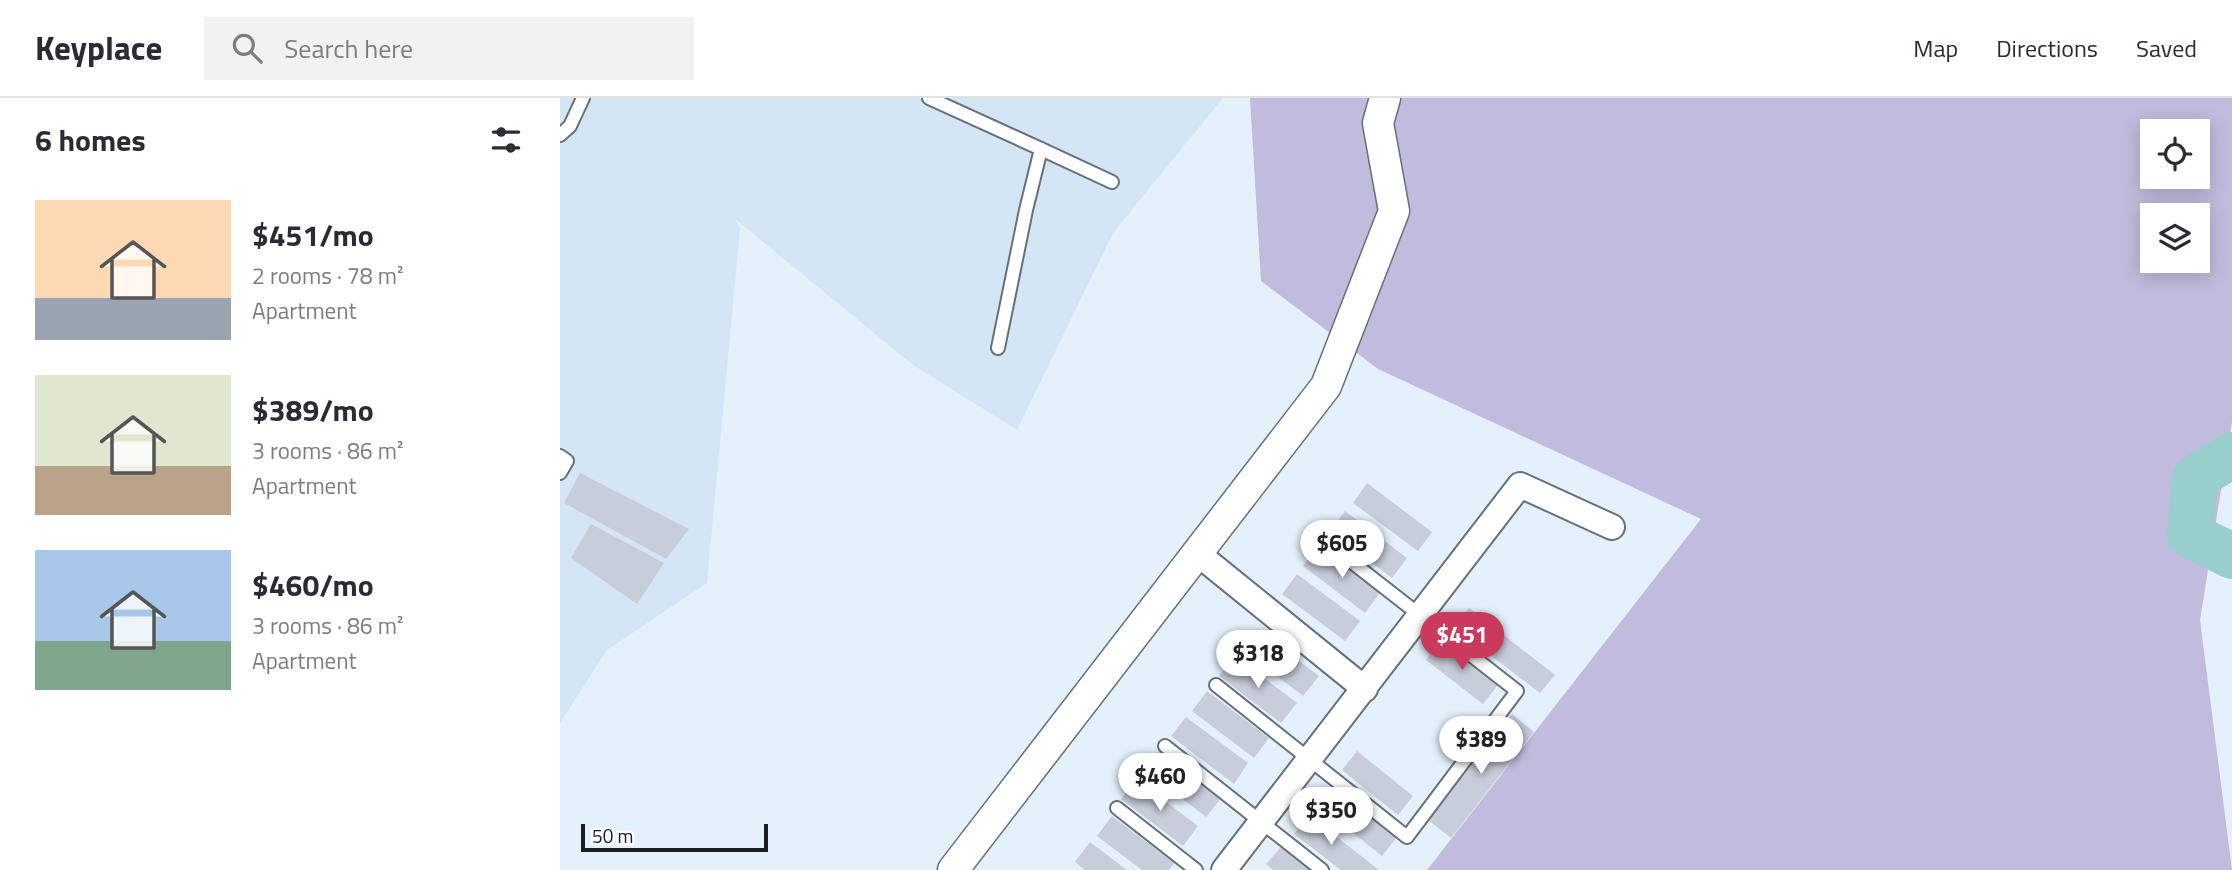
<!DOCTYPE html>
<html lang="en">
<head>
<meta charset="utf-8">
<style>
	:root { --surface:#fff; --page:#f2f2f3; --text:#2b2b33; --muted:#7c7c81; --line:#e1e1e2; --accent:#ca3a5d }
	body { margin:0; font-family:"Titillium Web",sans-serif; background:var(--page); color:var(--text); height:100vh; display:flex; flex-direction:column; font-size:26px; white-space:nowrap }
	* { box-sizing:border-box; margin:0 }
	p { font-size:23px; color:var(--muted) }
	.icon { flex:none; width:38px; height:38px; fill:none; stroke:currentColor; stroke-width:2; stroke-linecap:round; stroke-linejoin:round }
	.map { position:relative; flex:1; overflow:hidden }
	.sheet { display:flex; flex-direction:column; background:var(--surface); width:560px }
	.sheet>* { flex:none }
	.tools { position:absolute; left:1580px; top:21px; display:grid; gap:14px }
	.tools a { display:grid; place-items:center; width:70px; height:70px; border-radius:0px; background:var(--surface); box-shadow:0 4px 18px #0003; font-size:35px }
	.scale { position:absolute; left:21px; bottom:18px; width:187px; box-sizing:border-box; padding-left:7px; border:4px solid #181d20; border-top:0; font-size:19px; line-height:24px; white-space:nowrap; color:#181d20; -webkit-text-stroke:5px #fafdff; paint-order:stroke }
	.price { position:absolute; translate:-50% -60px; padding:0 16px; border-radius:24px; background:#fff; color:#222; font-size:23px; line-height:46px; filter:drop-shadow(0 2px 4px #0008) }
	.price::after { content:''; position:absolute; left:50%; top:42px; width:21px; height:16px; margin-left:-10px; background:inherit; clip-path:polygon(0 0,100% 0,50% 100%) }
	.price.current { background:var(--accent); color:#fff }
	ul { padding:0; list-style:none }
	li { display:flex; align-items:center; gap:21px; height:175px; padding:0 35px }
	li span { display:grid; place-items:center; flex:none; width:196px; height:140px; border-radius:0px; color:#555 }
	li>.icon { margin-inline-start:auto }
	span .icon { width:84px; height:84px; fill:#fffc; stroke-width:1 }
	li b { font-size:30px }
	h2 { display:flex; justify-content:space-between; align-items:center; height:84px; padding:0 35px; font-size:30px }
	header { display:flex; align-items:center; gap:42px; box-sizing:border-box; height:98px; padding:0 35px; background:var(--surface); border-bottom:2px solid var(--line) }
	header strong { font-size:33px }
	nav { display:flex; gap:38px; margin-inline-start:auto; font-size:24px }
	.search { width:490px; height:63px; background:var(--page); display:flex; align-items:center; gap:18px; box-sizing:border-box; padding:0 24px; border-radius:0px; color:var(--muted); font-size:26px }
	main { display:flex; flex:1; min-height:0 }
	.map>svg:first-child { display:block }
</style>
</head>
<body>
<header>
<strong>Keyplace</strong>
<div class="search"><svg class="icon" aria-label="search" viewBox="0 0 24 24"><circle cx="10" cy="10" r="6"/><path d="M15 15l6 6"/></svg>Search here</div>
<nav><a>Map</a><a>Directions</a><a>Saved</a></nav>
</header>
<main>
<section class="sheet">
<h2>6 homes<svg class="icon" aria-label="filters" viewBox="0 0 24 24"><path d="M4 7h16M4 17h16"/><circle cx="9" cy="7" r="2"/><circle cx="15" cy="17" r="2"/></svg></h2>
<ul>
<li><span style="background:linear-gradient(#ffd9b3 70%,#9aa5b1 0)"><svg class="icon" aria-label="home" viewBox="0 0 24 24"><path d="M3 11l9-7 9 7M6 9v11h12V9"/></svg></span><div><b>$451/mo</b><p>2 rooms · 78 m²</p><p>Apartment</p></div></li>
<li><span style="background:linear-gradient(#dfe7d0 65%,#b9a48a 0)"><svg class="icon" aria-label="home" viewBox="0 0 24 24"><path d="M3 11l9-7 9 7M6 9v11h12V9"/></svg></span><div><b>$389/mo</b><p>3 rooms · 86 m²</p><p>Apartment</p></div></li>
<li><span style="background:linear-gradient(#a9c7e8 65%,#7fa58c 0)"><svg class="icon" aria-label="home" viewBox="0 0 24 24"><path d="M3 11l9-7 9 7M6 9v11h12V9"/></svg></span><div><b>$460/mo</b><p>3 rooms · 86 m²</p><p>Apartment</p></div></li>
</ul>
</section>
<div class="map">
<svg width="1672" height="772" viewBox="0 0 1672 772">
	<rect width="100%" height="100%" fill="#e4f1fb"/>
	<path fill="#d4e6f6" d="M0 0H663L553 135 457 332 353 267 175 121 180 131 147 485 47 552 0 625Z"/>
	<path fill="#c1bbdd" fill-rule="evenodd" d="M690 0H1672V324L1640 522 1672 772H867L1141 421 818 271 701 183ZM1592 33H1638V79H1592ZM1592 117H1638V163H1592Z"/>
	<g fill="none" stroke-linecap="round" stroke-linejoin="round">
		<path stroke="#98cfcb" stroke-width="46" d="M1672 357 1635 380 1630 437 1672 458"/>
	</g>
	<g fill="#c8cdda">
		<path d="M20 375 129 431 106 461 4 405Z"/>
		<path d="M807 385 872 434 858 453 793 405Z"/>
		<path d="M785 413 847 460 832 480 770 433Z"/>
		<path d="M31 426 104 465 77 506 11 460Z"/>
		<path d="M758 448 820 495 805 515 743 468Z"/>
		<path d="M737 476 800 523 785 543 722 496Z"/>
		<path d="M909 510 995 577 980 595 894 529Z"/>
		<path d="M696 531 759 578 743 598 681 551Z"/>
		<path d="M881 543 938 587 923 606 866 562Z"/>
		<path d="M675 558 737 605 721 625 659 578Z"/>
		<path d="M647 593 709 640 694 660 632 613Z"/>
		<path d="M952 616 974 634 891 740 868 722Z"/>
		<path d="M626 619 688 665 674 686 611 638Z"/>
		<path d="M600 652 662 699 646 719 585 672Z"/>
		<path d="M797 653 853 698 838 717 782 672Z"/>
		<path d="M576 681 638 728 623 748 561 701Z"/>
		<path d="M773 688 837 739 822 758 758 707Z"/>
		<path d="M749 717 819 772H781L734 736Z"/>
		<path d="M552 718 614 765 609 772H582L537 738Z"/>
		<path d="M530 744 567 772H525L515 764Z"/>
		<path d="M722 748 751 772H713L706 766Z"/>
	</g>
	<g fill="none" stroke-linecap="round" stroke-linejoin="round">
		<defs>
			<g id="service">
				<path d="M369 0 481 51 466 112 438 250"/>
				<path d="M0 37 10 28 23 0"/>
				<path d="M481 51 552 84"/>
				<path d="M0 358 7 363 0 375"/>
				<path d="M656 587 847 739 957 593 761 440"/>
				<path d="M605 648 762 772"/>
				<path d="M557 710 636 772"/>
			</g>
			<g id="minor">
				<path d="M637 455 805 591"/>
				<path d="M664 772 960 387 1052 429"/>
			</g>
			<path id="tertiary" d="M393 772 766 288 834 113 818 25 825 0"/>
		</defs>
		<use href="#service" stroke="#657079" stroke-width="16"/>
		<use href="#minor" stroke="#657079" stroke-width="28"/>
		<use href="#tertiary" stroke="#657079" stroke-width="33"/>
		<use href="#service" stroke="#fff" stroke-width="12"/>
		<use href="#minor" stroke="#fff" stroke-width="24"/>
		<use href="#tertiary" stroke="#fff" stroke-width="30"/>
	</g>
</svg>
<div class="tools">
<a><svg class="icon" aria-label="locate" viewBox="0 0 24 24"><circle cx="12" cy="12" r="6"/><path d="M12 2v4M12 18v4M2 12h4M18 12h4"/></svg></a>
<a><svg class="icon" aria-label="layers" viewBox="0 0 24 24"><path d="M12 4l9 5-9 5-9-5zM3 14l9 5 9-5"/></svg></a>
</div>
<div class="scale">50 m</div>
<b class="price" style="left:782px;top:482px">$605</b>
<b class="price current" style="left:902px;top:574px">$451</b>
<b class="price" style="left:698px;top:592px">$318</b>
<b class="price" style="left:921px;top:678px">$389</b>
<b class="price" style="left:600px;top:715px">$460</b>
<b class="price" style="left:771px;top:749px">$350</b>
</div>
</main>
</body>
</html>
